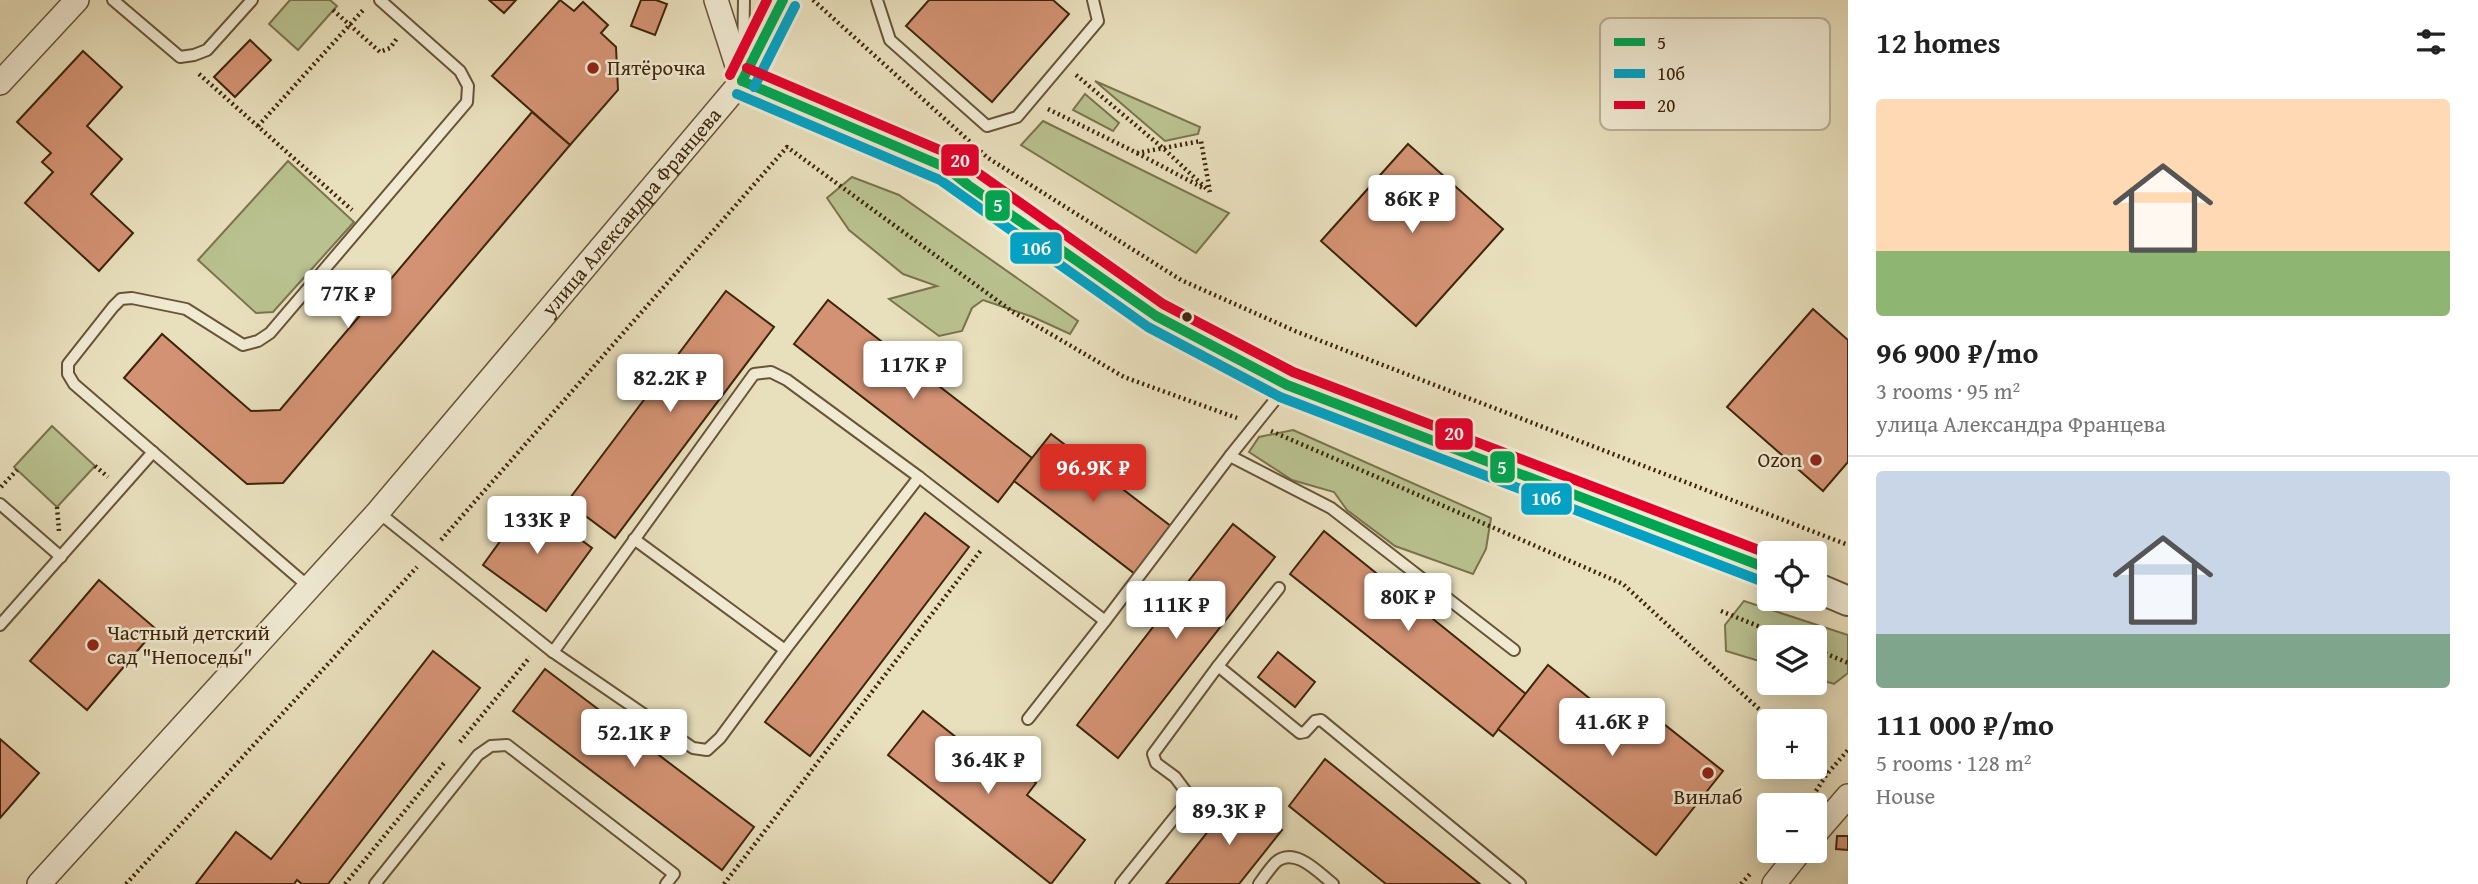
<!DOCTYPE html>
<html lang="en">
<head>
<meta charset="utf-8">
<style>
	:root { --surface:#fff; --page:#f6f6f6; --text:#222; --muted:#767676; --line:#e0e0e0; --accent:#d93025 }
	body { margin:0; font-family:"Gentium Book Plus",serif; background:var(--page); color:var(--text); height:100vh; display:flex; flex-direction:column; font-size:26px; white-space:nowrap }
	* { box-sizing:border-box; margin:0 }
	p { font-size:23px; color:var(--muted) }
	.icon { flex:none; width:38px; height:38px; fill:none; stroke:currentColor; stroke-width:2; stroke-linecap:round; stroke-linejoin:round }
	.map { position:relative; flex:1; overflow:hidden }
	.details { display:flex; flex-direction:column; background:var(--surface); width:630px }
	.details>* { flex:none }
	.buttons { position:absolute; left:1757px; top:541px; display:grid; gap:14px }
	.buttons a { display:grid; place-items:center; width:70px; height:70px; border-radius:7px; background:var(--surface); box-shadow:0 4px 18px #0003; font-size:35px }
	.price { position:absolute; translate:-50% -60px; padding:0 16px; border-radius:7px; background:#fff; color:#222; font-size:23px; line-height:46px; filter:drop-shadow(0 2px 4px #0008) }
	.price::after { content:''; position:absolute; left:50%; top:42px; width:21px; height:16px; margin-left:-10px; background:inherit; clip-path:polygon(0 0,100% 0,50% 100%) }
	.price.current { background:var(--accent); color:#fff }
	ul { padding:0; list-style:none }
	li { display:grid; align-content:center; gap:14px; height:371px; padding:0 28px }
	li+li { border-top:2px solid var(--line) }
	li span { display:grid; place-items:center; height:217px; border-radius:7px; color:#555 }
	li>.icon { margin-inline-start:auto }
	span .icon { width:126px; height:126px; fill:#fffc; stroke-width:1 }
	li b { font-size:30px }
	h2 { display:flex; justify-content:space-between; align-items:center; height:84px; padding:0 28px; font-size:30px }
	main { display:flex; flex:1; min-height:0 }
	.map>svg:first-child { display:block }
</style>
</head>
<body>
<main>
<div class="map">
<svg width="1848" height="884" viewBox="0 0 1848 884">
	<rect width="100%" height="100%" fill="#e8dfbc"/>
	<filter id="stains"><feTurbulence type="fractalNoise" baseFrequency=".00286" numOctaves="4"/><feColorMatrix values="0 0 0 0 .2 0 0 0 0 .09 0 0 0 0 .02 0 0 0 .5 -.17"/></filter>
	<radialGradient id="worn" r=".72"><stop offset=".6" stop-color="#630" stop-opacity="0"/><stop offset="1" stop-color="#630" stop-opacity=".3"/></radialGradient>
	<g fill="#b8c18f" stroke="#7b734c" stroke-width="2">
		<path d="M290 0H330L337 6 298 50 269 24Z"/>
		<path d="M1095 81 1200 127 1198 134 1165 141Z"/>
		<path d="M1085 94 1119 123 1113 131 1073 110Z"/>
		<path d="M1043 121 1229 213 1196 253 1021 145Z"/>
		<path d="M288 161 354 222 273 312 256 313 198 260Z"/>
		<path d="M852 177 899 195 1078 321 1070 334 1033 317 983 300 972 308 962 331 939 336 889 299 937 286 903 274 849 230 827 198Z"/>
		<path d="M52 426 95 466 57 507 14 467Z"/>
		<path d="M1293 430 1491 518 1486 549 1473 574 1395 546 1347 510 1334 492 1292 480 1249 452 1259 437Z"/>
		<path d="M1744 601 1848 635V673L1834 684 1815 678V637H1769V664L1726 651 1725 625Z"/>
	</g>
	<g fill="#d39273" stroke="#3e250a" stroke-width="2">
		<path d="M489 0H516L504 13Z"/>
		<path d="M560 0 574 11 583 2 608 25 601 33 616 47 618 90 570 145 492 76Z"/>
		<path d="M641 0H656L667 4 655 35 631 26Z"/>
		<path d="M929 0H1053L1069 14 992 102 906 26Z"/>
		<path d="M250 40 271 60 235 97 214 77Z"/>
		<path d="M83 51 122 87 87 126 122 159 91 194 133 233 99 271 25 203 53 172 42 162 51 153 17 122Z"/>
		<path d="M532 112 570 145 283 483 247 484 124 378 162 334 251 411 280 410Z"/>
		<path d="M1408 144 1503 229 1416 326 1321 241Z"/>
		<path d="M726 291 774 327 615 538 567 502Z"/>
		<path d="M828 300 1032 458 998 502 794 344Z"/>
		<path d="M1813 309 1848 340V462L1823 491 1727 407Z"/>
		<path d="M1051 434 1172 527 1135 574 1014 481Z"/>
		<path d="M529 501 592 548 546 611 483 565Z"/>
		<path d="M925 513 969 547 810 756 765 722Z"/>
		<path d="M1233 524 1275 557 1118 758 1077 725Z"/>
		<path d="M1324 531 1526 694 1493 736 1290 574Z"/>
		<path d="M99 580 156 629 87 710 30 661Z"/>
		<path d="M433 651 480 688 328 884H302L297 880 294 884H196L236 832 271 859Z"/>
		<path d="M1278 652 1315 682 1295 707 1258 677Z"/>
		<path d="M1548 665 1624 726 1640 705 1723 771 1656 855 1498 729Z"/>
		<path d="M545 669 754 827 722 870 513 711Z"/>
		<path d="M923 711 981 757 989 746 1036 783 1027 795 1085 840 1051 884 888 755Z"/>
		<path d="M0 739 39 773 0 818Z"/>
		<path d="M1325 759 1480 884H1386L1289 806Z"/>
		<path d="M1238 794 1282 830 1239 884H1166Z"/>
		<path d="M1837 836H1848V850L1836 849Z"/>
	</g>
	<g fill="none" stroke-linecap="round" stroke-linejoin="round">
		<defs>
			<g id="service">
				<path d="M113 0 180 57 194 55 207 50 252 0"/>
				<path d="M877 0 890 40 987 126 1017 117 1098 21 1093 0"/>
				<path d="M743 61 744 0"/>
				<path d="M1230 456 1331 508 1514 650"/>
				<path d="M0 504 61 557"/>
				<path d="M378 512 553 652 693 748 707 750 720 738 785 650 919 477"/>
				<path d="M634 539 785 650"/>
				<path d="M309 587 74 384 68 374V364L113 307 121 299 132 298 186 309 243 345 258 341 270 333 467 102 468 86 460 71 380 0"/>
				<path d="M0 625 153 452"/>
				<path d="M553 652 754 374 771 372 787 380 919 477 1105 621 1230 456 1287 385"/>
				<path d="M1218 666 1279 588"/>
				<path d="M1028 719 1105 621"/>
				<path d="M375 884 478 755 491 746 507 745 674 874 666 884"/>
				<path d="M1121 884 1183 807 1187 793 1175 777 1156 763 1153 754 1218 666 1300 733 1305 732 1315 721 1321 720 1520 884"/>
				<path d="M1259 884C1264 877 1270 868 1276 862 1295 846 1319 873 1333 884"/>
			</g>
			<g id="minor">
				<path d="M0 83 77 0"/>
				<path d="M1815 834 1848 796"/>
				<path id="s1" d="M39 884 378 512 742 81 716 0"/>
				<path d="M1774 884 1801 850"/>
			</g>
			<g id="tertiary">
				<path d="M783 0 742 81 947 168 968 185 1156 316 1287 385 1769 569"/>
				<path d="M1815 587 1848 601"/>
			</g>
		</defs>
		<use href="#service" stroke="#685436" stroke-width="14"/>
		<use href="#minor" stroke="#685436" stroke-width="26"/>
		<use href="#tertiary" stroke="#685436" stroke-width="32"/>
		<g stroke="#3e250a" stroke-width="4.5" stroke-dasharray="2 3.5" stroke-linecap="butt">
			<path d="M813 0 988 158 1181 280 1295 331 1848 545"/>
			<path d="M333 10 380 52 390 48 398 37"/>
			<path d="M199 74 352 210"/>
			<path d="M1076 75 1164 149 1209 191"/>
			<path d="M1048 109 1137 153 1201 141 1210 192"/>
			<path d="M258 126 364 9"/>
			<path d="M1137 153 1203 188"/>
			<path d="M1271 431 1623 584 1772 721"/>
			<path d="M95 466 108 477"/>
			<path d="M1 487 17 470"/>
			<path d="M57 507 59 531"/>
			<path d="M441 540 787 147 1013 312 1124 377 1237 418"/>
			<path d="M1721 611 1785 637"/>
			<path d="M1815 649 1848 663"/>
			<path d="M460 742 530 657"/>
			<path d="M1815 761 1827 774"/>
			<path d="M1816 791 1827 774 1848 750"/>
			<path d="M126 884 417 567"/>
			<path d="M345 884 444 763"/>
			<path d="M724 884 982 549"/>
			<path d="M1741 884 1751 873"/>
		</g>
		<use href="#service" stroke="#f0ead3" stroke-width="10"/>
		<use href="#minor" stroke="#f0ead3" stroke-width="23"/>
		<use href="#tertiary" stroke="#f0ead3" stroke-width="28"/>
		<defs>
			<g id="bus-1">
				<path d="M742 81 947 168 968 185 1156 316 1287 385 1769 569"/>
				<path d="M742 81 783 0"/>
			</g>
			<g id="bus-2">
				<path d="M754 87 795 6"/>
				<path d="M737 94 940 180 1148 327 1280 397 1764 582"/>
			</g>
			<g id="bus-3">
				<path d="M747 68 954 156 1163 304 1293 372 1769 554"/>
				<path d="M730 75 767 0"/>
			</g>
		</defs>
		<use href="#bus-1" stroke="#f0ead3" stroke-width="16"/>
		<use href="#bus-2" stroke="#f0ead3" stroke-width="16"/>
		<use href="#bus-3" stroke="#f0ead3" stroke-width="16"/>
		<use href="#bus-1" stroke="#00a651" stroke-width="10"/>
		<use href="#bus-2" stroke="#03a2c4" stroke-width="10"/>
		<use href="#bus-3" stroke="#e4002b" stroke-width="10"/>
	</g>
	<g fill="#8f2418" stroke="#f0ead3" stroke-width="2.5">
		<circle cx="593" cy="68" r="7"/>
		<circle cx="1816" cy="460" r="7"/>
		<circle cx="93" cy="645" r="7"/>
		<circle cx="1708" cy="773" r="7"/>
	</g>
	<circle fill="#3e250a" stroke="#f0ead3" stroke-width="2.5" cx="1187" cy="317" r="6"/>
	<g text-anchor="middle" stroke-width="5" stroke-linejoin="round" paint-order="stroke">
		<g font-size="21" fill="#3e250a" stroke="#f0ead3" text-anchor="start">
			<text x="607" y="75">Пятёрочка</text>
			<text x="1802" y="467" text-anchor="end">Ozon</text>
			<text x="107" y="640">Частный детский<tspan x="107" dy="24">сад "Непоседы"</tspan></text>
			<text x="1708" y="804" text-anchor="middle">Винлаб</text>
		</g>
		<g font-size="21" fill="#3e250a" stroke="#f0ead3">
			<text dy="7" stroke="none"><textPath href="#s1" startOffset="896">улица Александра Францева</textPath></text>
		</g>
	</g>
	<rect x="1600" y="18" width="230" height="112" rx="10" fill="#f0ead3" stroke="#bbaf97" stroke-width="2"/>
	<rect x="1614" y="38" width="31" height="8" fill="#00a651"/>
	<rect x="1614" y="69" width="31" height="9" fill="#03a2c4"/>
	<rect x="1614" y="101" width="31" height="8" fill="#e4002b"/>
	<g font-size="19" fill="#3e250a">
		<text x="1657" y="49">5</text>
		<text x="1657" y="80">10б</text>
		<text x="1657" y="112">20</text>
	</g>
	<g stroke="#f0ead3" stroke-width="2.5">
		<rect x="940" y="143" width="40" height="34" rx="7" fill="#e4002b"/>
		<rect x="984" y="189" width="27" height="33" rx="7" fill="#00a651"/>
		<rect x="1009" y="231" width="54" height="34" rx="7" fill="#03a2c4"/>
		<rect x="1434" y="417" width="40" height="34" rx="7" fill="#e4002b"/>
		<rect x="1489" y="450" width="27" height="34" rx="7" fill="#00a651"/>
		<rect x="1520" y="482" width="53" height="34" rx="7" fill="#03a2c4"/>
	</g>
	<g font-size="19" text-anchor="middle" font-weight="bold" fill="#fff">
		<text x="960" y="167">20</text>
		<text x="998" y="212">5</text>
		<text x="1036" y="255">10б</text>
		<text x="1454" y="440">20</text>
		<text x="1502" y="474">5</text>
		<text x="1546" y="505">10б</text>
	</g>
	<rect width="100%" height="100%" filter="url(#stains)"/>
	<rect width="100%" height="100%" fill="url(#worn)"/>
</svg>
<div class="buttons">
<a><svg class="icon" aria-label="locate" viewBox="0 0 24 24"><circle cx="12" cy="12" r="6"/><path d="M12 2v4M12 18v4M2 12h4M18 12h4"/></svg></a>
<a><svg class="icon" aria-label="layers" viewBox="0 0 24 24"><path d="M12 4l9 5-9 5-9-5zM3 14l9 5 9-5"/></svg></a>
<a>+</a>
<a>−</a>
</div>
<b class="price" style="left:1412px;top:235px">86K ₽</b>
<b class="price" style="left:348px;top:330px">77K ₽</b>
<b class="price" style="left:913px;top:401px">117K ₽</b>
<b class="price" style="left:670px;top:414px">82.2K ₽</b>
<b class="price current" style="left:1093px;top:504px">96.9K ₽</b>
<b class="price" style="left:537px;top:556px">133K ₽</b>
<b class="price" style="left:1408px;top:633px">80K ₽</b>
<b class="price" style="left:1176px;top:641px">111K ₽</b>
<b class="price" style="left:1612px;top:758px">41.6K ₽</b>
<b class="price" style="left:634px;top:769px">52.1K ₽</b>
<b class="price" style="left:988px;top:796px">36.4K ₽</b>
<b class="price" style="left:1229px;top:847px">89.3K ₽</b>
</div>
<section class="details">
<h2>12 homes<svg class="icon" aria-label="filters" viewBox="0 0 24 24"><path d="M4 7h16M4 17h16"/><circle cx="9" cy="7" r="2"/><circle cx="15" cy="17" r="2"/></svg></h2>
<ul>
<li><span style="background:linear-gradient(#ffd9b3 70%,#8fb573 0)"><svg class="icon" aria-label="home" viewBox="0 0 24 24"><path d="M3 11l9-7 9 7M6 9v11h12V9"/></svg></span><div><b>96 900 ₽/mo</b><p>3 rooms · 95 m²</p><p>улица Александра Францева</p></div></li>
<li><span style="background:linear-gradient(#c9d6e8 75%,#7fa58c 0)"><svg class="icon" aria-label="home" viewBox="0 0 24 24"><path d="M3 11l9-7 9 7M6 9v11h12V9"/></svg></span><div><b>111 000 ₽/mo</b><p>5 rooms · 128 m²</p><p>House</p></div></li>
</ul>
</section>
</main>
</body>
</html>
